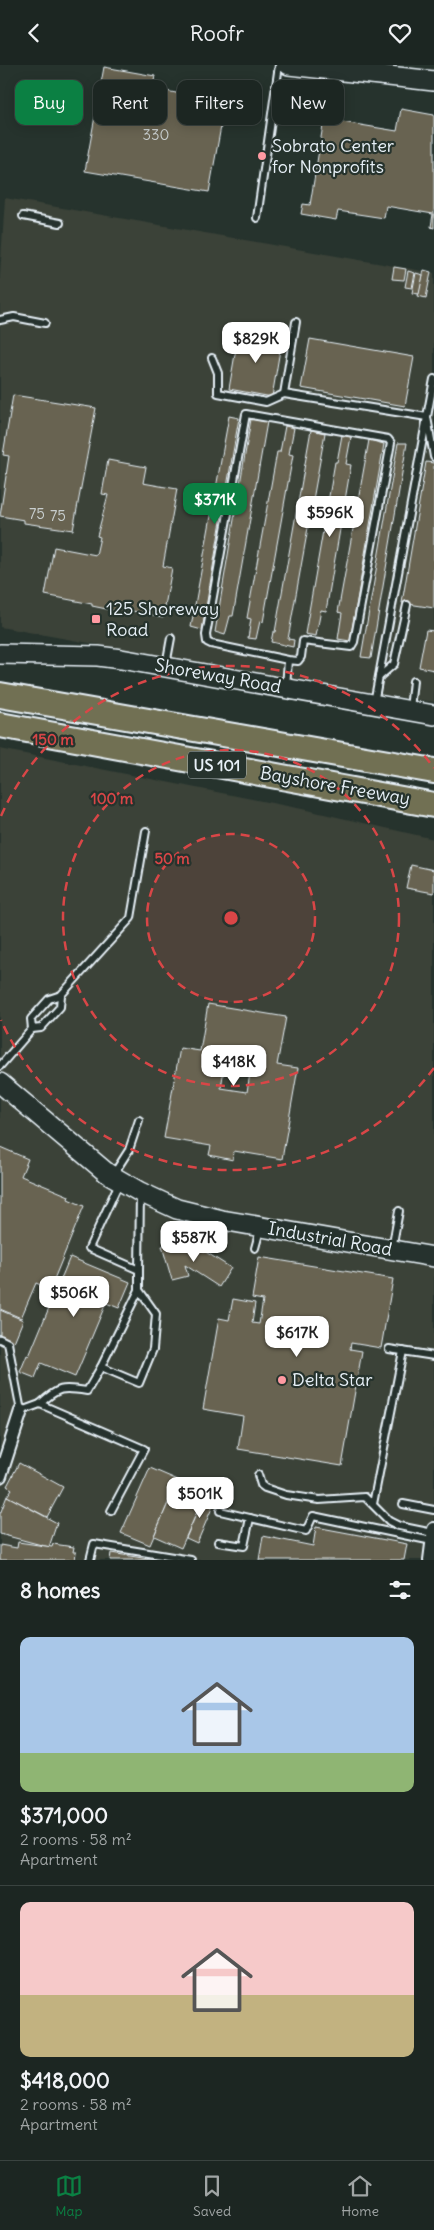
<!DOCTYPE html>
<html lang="en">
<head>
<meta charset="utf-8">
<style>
	:root { --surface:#1c2622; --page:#29322f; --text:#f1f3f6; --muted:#a0a5a5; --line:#3a4340; --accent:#0b8043 }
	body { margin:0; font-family:Delius,sans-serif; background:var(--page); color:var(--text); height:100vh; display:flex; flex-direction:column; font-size:19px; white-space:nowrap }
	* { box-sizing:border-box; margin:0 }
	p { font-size:16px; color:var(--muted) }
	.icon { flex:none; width:28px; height:28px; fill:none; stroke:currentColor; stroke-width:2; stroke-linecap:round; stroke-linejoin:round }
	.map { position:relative; height:1495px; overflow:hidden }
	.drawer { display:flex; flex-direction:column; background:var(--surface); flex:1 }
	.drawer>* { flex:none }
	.banner { position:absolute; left:15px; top:15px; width:405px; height:45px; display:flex; gap:10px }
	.price { position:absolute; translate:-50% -42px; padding:0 11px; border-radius:10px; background:#fff; color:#222; font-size:16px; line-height:32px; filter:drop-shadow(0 1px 2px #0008) }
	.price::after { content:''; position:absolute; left:50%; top:30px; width:15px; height:11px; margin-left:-8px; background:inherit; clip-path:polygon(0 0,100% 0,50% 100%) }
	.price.on { background:var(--accent); color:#fff }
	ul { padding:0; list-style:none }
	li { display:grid; align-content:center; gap:10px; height:265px; padding:0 20px }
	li+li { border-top:1px solid var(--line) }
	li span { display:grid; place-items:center; height:155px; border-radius:10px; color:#555 }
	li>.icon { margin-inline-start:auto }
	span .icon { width:90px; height:90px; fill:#fffc; stroke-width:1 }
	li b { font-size:21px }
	h2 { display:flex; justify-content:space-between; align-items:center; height:60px; padding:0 20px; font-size:21px }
	.tag { padding:0 18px; border-radius:10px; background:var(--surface); box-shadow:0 2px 12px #0003,0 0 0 1px var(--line); font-size:18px; line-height:45px }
	.tag.on { background:var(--accent); color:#fff }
	header { display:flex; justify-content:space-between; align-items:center; height:65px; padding:0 20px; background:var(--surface); font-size:22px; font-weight:600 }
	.dock { display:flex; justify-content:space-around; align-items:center; height:70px; border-top:1px solid var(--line); background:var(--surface); font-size:14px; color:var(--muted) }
	.dock a { display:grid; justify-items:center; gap:2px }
	.dock .on { color:var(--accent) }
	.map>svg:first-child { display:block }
</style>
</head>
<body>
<header><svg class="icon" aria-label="back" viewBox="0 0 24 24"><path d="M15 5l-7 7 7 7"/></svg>Roofr<svg class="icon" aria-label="heart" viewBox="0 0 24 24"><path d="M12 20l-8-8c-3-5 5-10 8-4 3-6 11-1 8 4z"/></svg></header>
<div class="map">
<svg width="434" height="1495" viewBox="0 0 434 1495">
	<rect width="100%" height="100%" fill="#26332d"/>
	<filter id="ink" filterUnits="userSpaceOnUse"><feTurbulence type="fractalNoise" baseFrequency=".02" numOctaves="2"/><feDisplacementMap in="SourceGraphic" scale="10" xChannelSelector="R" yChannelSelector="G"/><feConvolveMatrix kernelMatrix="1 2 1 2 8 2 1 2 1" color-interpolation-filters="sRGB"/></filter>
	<g filter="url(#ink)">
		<g fill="#3a4238">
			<path d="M5 133 434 208V637L368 628 0 562V210Z"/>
			<path d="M0 684 302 744 434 774V1495H0Z"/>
		</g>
		<g fill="#686451" stroke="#e8f1f8" fill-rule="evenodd">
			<path d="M104 2 155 11 153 21 167 24 166 26 186 30V27L226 34 209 127 85 106Z"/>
			<path d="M401 44 434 50V163L431 162 433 149 386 141 384 153 338 146 336 155 301 149 303 139 310 140 324 54 397 66Z"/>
			<path d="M394 202 406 204 404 215 392 214Z"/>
			<path d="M424 205 431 207 426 233 418 231Z"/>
			<path d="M408 206 415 208 412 223 405 222Z"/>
			<path d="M416 208 423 210 419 229 412 228Z"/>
			<path d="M239 266 282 273 272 332 229 324Z"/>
			<path d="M310 274 414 292 405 341 301 323Z"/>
			<path d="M13 330 96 343 73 465 24 458V455L0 451 9 391 3 390Z"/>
			<path d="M229 351 239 353 202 565 191 562Z"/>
			<path d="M251 354 267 357 233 551H230L225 570 215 567Z"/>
			<path d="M285 361 294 363 289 389 293 390 263 557 260 556 256 574 248 573 251 554 247 553 277 387H280Z"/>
			<path d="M311 365 325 368 288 574 294 575 293 582 271 577 273 567H275Z"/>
			<path d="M342 370 351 372 346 399 351 400 326 546 321 545 316 571 305 569 335 397H337Z"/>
			<path d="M369 375 384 379 350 576 338 574 342 548 338 547Z"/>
			<path d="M398 378H407L371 593 361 592Z"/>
			<path d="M108 395 146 402 143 418 177 424 163 501 172 503 163 552 117 543 116 546 92 541V539L45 530 54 482 96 490 100 472 97 471 108 430 102 429Z"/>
			<path d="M426 397 434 398V543L402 538Z"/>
			<path d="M426 565 434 566V605L419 602Z"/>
			<path d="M411 800 434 805V828L406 823Z"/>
			<path d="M208 939 286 952 277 1000 298 1003 282 1094 234 1086 233 1095 209 1090 211 1081 164 1073 180 983 200 986ZM226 991 252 996 247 1027 221 1023Z"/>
			<path d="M0 1082 28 1094 21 1111 69 1131 68 1134 84 1141 50 1224 36 1218 21 1253 0 1244Z"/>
			<path d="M190 1177 231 1203 219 1222 185 1200 188 1211 172 1215 162 1181 177 1178 179 1185 186 1182Z"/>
			<path d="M70 1192 130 1217 119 1243 106 1238 75 1312 41 1298 35 1313 20 1307 27 1290 29 1291Z"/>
			<path d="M259 1192 393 1214 381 1283 351 1278 350 1284 362 1286 342 1401 238 1384 243 1351 203 1344 219 1253 229 1255 233 1234 255 1238 252 1258 259 1259 263 1235 252 1233Z"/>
			<path d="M0 1245 23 1255 14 1277 0 1271Z"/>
			<path d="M19 1398 63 1422 47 1452 7 1431 12 1424 7 1421Z"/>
			<path d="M150 1403 178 1415 150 1480 121 1468Z"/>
			<path d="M178 1415 206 1427 181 1483 154 1471Z"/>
			<path d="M7 1431 57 1458 49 1482 0 1469V1449Z"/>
			<path d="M204 1431 215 1436 197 1478 186 1473Z"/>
			<path d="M316 1462 407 1479 404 1495H259L263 1471 313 1481Z"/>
			<path d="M18 1477 52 1482 53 1479 74 1482 73 1487H76L75 1495H0V1480L17 1483Z"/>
			<path d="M111 1488 155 1495H110Z"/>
		</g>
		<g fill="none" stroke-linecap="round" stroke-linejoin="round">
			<defs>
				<g id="lane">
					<path d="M23 151 60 158"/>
					<path d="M257 153 279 0"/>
					<path d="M0 255 14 252 45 258"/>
					<path d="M296 257 284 329 427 352 434 392"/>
					<path d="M212 293 218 308V328L266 337 284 329"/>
					<path d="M166 600 171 573"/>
					<path d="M379 612 394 599 407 540"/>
					<path d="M286 622 288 595 211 579 207 577 206 570 246 349 388 374 391 378 354 577 351 582 303 576 301 592 298 596 288 595"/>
					<path d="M374 638 434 314"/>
					<path d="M410 644 413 616"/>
					<path d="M61 930 60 942 41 963 32 964 31 954 49 934 61 930 131 853 146 766"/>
					<path d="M0 1001 32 964"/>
					<path d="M113 1110 129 1085 139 1055"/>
					<path d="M119 1118 89 1183 139 1205 140 1128"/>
					<path d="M255 1183 260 1165"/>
					<path d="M392 1184 399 1146"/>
					<path d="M139 1225 156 1249 153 1284 139 1318 101 1302 139 1225V1205"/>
					<path d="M0 1274 8 1278 21 1346 40 1339 144 1384 111 1446"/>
					<path d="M389 1284 434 1291"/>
					<path d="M40 1339C58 1322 62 1322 87 1326L101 1302"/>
					<path d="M258 1410 261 1420 265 1423 286 1430 319 1435 365 1432 389 1456 399 1461 433 1468"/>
					<path d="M373 1439 403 1286"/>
					<path d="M403 1439 434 1445"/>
					<path d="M220 1446 306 1466 313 1451 432 1476"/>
					<path d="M218 1477 244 1481 250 1453"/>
					<path d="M90 1495 94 1479 191 1495"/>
				</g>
				<g id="street">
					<path d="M0 1411 21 1346"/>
					<path d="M430 1495 434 1464"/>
				</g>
				<g id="secondary">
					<path d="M289 0 434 16"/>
					<path d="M0 589 98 591 121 594 434 650"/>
					<path d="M0 1018 107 1108 140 1127 177 1144 222 1155 434 1192"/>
				</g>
				<g id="highway">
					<path d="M0 630 434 706"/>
					<path d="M0 660 434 740"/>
				</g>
			</defs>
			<use href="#lane" stroke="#e8f1f8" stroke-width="10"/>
			<use href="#street" stroke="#e8f1f8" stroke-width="16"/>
			<use href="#secondary" stroke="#e8f1f8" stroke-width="22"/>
			<use href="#highway" stroke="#e8f1f8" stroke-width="28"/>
			<use href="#lane" stroke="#26332d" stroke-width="6"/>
			<use href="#street" stroke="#26332d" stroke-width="12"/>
			<use href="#secondary" stroke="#26332d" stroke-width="19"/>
			<use href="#highway" stroke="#716f52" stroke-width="24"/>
		</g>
	</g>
	<circle cx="231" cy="853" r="84" fill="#d94647" fill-opacity=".12"/>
	<g fill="none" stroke="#d94647" stroke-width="2.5" stroke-dasharray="9 6">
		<circle cx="231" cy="853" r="84"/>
		<circle cx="231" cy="853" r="168"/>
		<path d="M434 1003A252 252 0 0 1 1 955M1 751A252 252 0 0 1 434 703"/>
	</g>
	<g fill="#ff9aa2" stroke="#26332d" stroke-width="2">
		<circle cx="262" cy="91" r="5"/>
		<rect x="91" y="549" width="10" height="10" rx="2.5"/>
		<circle cx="282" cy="1315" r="5"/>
	</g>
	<g text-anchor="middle" stroke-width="4.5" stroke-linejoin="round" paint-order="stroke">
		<g font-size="15" fill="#c8cece">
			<text x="156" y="75">330</text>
			<text x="37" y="454">75</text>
			<text x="58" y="456">75</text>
		</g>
		<rect fill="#26332d" stroke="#aeb8bb" stroke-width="1" x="188" y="686.5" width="58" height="27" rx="4"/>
		<g font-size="16" font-weight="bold" fill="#e8f1f8">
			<text x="217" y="706">US 101</text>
		</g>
		<g font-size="18" fill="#e8f1f8" stroke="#26332d" text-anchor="start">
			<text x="272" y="87">Sobrato Center<tspan x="272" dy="21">for Nonprofits</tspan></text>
			<text x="106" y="550">125 Shoreway<tspan x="106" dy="21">Road</tspan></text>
			<text x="292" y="1321">Delta Star</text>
		</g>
		<g font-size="18" fill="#e8f1f8" stroke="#26332d">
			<text transform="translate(218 611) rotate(10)" y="6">Shoreway Road</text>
			<text transform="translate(335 721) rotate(10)" y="6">Bayshore Freeway</text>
			<text transform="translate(330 1174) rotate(10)" y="6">Industrial Road</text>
		</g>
	</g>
	<circle cx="231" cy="853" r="8" fill="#d94647" stroke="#26332d" stroke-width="2.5"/>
	<g font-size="15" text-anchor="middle" font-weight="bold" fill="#d94647" stroke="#26332d" stroke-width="4.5" stroke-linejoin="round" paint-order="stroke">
		<text x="53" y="680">150 m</text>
		<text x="112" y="739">100 m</text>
		<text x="172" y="799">50 m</text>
	</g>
</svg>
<b class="price" style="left:256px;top:299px">$829K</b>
<b class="price on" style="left:215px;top:460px">$371K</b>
<b class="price" style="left:330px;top:473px">$596K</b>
<b class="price" style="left:234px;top:1022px">$418K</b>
<b class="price" style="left:194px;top:1198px">$587K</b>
<b class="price" style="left:74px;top:1253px">$506K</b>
<b class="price" style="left:297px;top:1293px">$617K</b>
<b class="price" style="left:200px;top:1454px">$501K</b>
<div class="banner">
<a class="tag on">Buy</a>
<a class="tag">Rent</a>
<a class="tag">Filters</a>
<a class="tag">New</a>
</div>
</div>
<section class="drawer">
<h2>8 homes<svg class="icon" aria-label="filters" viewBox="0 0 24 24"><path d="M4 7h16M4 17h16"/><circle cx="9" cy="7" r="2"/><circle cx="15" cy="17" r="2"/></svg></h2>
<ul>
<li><span style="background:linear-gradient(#a9c7e8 75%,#8fb573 0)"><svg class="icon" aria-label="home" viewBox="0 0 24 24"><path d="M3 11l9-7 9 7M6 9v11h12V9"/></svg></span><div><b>$371,000</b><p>2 rooms · 58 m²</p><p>Apartment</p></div></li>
<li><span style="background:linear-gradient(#f6c9c9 60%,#c2b280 0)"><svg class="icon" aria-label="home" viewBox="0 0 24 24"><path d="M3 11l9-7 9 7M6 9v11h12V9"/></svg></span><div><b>$418,000</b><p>2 rooms · 58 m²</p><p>Apartment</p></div></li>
</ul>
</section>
<nav class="dock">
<a class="on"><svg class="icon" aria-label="map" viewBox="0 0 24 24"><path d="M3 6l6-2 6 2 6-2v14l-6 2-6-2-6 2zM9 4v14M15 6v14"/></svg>Map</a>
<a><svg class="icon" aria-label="saved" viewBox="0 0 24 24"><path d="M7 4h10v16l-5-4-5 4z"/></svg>Saved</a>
<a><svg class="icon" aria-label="home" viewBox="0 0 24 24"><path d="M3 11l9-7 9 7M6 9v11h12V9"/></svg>Home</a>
</nav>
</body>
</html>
